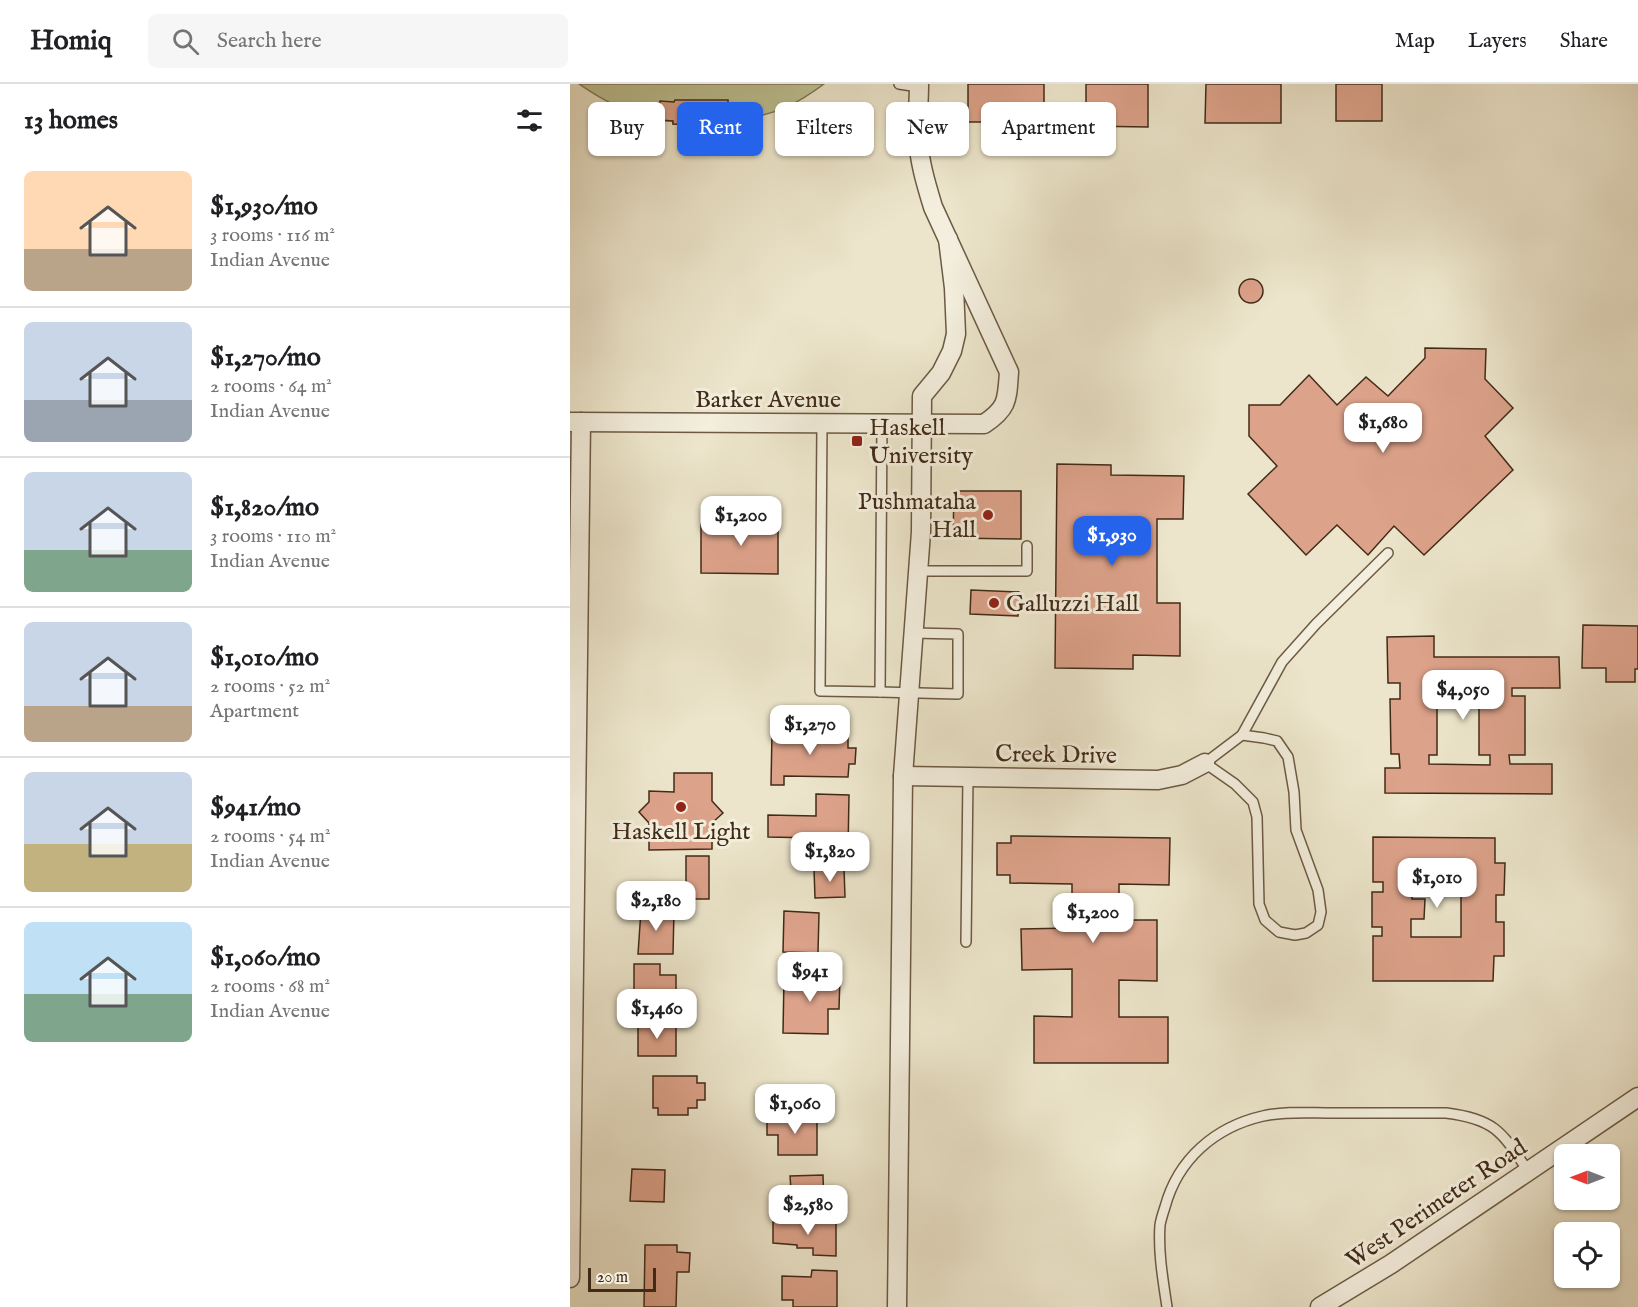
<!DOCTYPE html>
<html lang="en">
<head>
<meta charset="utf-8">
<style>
	:root { --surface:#fff; --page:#f6f6f6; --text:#202124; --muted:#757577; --line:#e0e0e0; --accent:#2563eb }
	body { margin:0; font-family:"IM FELL English",serif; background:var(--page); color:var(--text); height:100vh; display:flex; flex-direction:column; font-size:22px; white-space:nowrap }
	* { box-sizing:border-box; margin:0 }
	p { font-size:20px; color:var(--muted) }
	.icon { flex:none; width:33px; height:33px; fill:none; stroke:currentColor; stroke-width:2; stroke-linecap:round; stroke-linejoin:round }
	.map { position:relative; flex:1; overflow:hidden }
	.side { display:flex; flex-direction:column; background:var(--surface); width:570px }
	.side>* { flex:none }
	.guide { position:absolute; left:18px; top:18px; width:570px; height:54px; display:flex; gap:12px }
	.needle { width:39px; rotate:270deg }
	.buttons { position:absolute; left:984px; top:1060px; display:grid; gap:12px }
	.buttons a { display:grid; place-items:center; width:66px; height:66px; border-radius:9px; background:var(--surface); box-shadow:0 2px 4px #0004; font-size:30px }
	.scale { position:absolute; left:18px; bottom:15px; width:68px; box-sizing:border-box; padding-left:6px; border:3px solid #412b17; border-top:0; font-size:16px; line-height:21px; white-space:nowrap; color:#412b17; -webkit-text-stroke:4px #f3eedd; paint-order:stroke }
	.price { position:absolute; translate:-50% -51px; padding:0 14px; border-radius:12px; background:#fff; color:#222; font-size:20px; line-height:39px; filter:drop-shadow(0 2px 3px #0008) }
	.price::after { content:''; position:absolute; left:50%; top:36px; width:18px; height:14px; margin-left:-9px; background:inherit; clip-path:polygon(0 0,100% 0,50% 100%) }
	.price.selected { background:var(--accent); color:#fff }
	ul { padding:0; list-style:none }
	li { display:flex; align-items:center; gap:18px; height:150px; padding:0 24px }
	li+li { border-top:2px solid var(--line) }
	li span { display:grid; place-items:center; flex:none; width:168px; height:120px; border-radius:9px; color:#555 }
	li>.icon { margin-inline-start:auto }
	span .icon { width:72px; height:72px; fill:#fffc; stroke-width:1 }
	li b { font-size:26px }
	h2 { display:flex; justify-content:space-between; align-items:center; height:72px; padding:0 24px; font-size:26px }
	.pill { padding:0 21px; border-radius:9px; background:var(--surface); box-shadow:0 2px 4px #0004; font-size:21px; line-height:54px }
	.pill.selected { background:var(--accent); color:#fff }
	header { display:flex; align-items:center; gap:36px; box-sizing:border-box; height:84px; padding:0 30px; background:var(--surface); border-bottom:2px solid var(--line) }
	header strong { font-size:28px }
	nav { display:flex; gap:33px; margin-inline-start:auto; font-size:21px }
	.search { width:420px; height:54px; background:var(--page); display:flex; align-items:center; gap:15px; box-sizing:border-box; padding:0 21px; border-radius:9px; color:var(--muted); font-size:22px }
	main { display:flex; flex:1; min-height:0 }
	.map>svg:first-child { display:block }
</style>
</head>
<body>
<header>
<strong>Homiq</strong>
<div class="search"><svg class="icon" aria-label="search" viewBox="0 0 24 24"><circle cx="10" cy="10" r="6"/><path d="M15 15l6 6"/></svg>Search here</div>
<nav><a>Map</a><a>Layers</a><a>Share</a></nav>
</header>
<main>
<section class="side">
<h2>13 homes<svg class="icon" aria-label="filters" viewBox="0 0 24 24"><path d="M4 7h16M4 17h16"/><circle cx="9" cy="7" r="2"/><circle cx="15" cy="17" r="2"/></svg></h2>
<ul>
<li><span style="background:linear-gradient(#ffd9b3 65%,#b9a48a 0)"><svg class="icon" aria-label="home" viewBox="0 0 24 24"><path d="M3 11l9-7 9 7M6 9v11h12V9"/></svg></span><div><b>$1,930/mo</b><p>3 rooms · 116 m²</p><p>Indian Avenue</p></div></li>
<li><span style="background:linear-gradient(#c9d6e8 65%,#9aa5b1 0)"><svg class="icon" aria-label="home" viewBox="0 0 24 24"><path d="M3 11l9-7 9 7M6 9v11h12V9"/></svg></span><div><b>$1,270/mo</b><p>2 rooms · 64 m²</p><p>Indian Avenue</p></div></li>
<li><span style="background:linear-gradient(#c9d6e8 65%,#7fa58c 0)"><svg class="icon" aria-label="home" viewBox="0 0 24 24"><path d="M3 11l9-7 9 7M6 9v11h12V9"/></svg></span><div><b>$1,820/mo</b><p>3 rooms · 110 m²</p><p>Indian Avenue</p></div></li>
<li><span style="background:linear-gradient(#c9d6e8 70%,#b9a48a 0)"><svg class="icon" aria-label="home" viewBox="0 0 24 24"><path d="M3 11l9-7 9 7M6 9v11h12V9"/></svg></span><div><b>$1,010/mo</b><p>2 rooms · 52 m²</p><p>Apartment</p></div></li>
<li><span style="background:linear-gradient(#c9d6e8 60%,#c2b280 0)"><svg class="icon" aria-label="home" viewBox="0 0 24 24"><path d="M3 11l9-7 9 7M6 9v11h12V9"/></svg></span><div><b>$941/mo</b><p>2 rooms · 54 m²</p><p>Indian Avenue</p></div></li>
<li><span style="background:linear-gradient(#bfe0f5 60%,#7fa58c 0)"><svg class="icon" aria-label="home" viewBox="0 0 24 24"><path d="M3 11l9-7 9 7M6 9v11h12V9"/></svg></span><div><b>$1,060/mo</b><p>2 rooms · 68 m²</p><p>Indian Avenue</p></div></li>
</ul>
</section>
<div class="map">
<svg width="1068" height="1223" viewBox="0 0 1068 1223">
	<rect width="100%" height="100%" fill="#ece5cb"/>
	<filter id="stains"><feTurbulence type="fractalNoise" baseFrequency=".00333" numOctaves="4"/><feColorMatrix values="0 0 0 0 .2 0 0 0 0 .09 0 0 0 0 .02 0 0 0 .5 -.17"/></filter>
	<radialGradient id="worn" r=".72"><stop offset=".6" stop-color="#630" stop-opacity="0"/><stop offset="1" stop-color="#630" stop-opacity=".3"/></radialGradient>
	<path fill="#bec293" stroke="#807655" stroke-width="1.5" d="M9 0H254C230 18 206 31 176 34V36L158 38V41L103 40V37L88 36V32C56 29 35 18 9 0Z"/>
	<g fill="#dca28a" stroke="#412b17" stroke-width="1.5" fill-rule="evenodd">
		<rect x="398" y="0" width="76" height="38"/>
		<path d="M516 0H578V43L516 42Z"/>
		<path d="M636 0H711V39H635Z"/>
		<rect x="766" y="0" width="46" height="37"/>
		<path d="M105 16H158V19H174L176 36 157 38 158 41 103 40V37L88 36 90 17 104 18Z"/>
		<circle cx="681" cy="207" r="12"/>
		<path d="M855 264 916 265 915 295 943 324 915 352 943 386 854 471 824 442 798 471 767 441 736 471 678 410 707 382 679 352V321H710L739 291 767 321 796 293 818 312 855 274Z"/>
		<path d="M487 380 541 381V391L614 392 613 435H587V519H610V572L563 571V585L485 584Z"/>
		<path d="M384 407H451V455L383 454Z"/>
		<path d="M194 424H208V490L131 489V440H194Z"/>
		<path d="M401 506 449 508 448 532 400 530Z"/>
		<path d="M1013 541 1068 542V585H1065V598H1036V584H1012Z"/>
		<path d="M864 552V573H989L990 604H942V612H955V671H939L940 680H982V710L815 709V684H830L829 670H821L820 615H830V599H818L817 553ZM859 604H919V614H909V671H920V681L859 680V671H867V614H859Z"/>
		<path d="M202 649 278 650V664H286L285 680H279L278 693 214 692V701H201Z"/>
		<path d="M104 689H142V717L153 729 142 739V765L79 766V739L69 728 79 718V707L104 708Z"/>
		<path d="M246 710 279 711 278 767 246 766V754L198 753V731L246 732Z"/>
		<path d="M441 752 600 754 599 801 549 800V836H587V897L549 896V933H598V979H464V932L502 933V885L452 886 451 845 502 844V800L440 799V791H427V759H441Z"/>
		<path d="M803 753 925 754V779H935L934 811H926V838H934V872H924L923 897H803V852H812V843H802V808H813V798H803ZM842 799H891V853H841V835H854L855 815H842Z"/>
		<path d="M116 772H139V815H113V805H116Z"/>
		<path d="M274 784 275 813 245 814 244 785Z"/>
		<path d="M71 826 104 827 103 870H68Z"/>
		<path d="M214 827 249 829 248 869 213 868Z"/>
		<path d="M64 880H90V891H106V920H64Z"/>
		<path d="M243 891 270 892 269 925H258V950L213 949 214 893H242Z"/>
		<path d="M68 940 106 941V972H68Z"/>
		<path d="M83 992H127V999H135V1016H127V1024H118V1031H88V1024H83Z"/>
		<path d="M247 1033V1071H208V1051H197V1034Z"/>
		<path d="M62 1085 95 1086 94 1118 60 1117Z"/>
		<path d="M253 1091 254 1123 210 1124 209 1106H221L220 1092Z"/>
		<path d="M203 1138H266V1172L243 1171V1164H227V1161L203 1159Z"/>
		<path d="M75 1161H107V1168L120 1169 119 1188H107L106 1223H74Z"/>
		<path d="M242 1186 267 1187V1223H223V1216H212V1192L241 1193Z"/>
	</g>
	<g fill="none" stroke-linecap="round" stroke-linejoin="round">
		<defs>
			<g id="service">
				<path d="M329 0 349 3"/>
				<path d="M252 339 250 607 310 608 312 340"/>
				<path d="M348 487H457V462"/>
				<path d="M310 608 388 610V550L343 549"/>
				<path d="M672 651 694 654 707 657 718 673 724 708 726 746 748 806 751 828 748 841 736 849 725 851 709 848 695 836 689 820 687 733 683 718 665 700 635 679Z"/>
				<path d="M672 651 712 578 746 540 818 469"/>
				<path d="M396 858 398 693"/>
				<path d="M597 1223C593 1196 588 1168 590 1141 591 1135 593 1129 595 1123 608 1075 645 1043 693 1032 715 1027 739 1029 762 1029 800 1029 838 1029 876 1029 925 1035 932 1048 958 1087"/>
			</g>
			<g id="minor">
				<path d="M1 338 414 340C438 324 437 316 439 288L363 123C356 100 349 77 348 53 347 35 349 18 349 0"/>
				<path d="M333 692 588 696 612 691 635 679"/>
				<path d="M0 1194 11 338"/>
				<path d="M327 1223 333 692 351 448 352 312 371 289 382 267 386 250 384 204 378 155"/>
				<path d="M750 1223 821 1180 1068 1013"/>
			</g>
		</defs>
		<use href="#service" stroke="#6c5a44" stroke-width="12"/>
		<use href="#minor" stroke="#6c5a44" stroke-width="21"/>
		<use href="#service" stroke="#f3eedd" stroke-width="9"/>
		<use href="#minor" stroke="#f3eedd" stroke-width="18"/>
	</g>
	<g fill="#8f2418" stroke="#f3eedd" stroke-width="2">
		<rect x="281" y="351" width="12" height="12" rx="3"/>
		<circle cx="418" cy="431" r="6"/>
		<circle cx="424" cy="519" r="6"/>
		<circle cx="111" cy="723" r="6"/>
	</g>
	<g text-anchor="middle" stroke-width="6" stroke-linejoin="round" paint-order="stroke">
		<g font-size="24" fill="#412b17" stroke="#f3eedd">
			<text x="198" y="323">Barker Avenue</text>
			<text transform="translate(486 670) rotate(1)" y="8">Creek Drive</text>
			<text transform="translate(866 1119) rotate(-34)" y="8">West Perimeter Road</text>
		</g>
		<g font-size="24" fill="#412b17" stroke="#f3eedd" text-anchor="start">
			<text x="299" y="351">Haskell<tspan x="299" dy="28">University</tspan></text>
			<text x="406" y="425" text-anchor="end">Pushmataha<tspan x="406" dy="28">Hall</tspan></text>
			<text x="436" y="527">Galluzzi Hall</text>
			<text x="111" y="755" text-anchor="middle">Haskell Light</text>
		</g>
	</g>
	<rect width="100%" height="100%" filter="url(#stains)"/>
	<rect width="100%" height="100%" fill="url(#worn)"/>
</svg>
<div class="buttons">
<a><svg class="needle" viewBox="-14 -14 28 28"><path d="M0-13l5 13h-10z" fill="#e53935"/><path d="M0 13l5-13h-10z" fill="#757577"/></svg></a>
<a><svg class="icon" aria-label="locate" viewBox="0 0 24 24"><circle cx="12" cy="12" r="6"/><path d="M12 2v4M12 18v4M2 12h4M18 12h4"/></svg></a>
</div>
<div class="scale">20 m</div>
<b class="price" style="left:813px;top:370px">$1,680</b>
<b class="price" style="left:171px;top:463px">$1,200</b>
<b class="price selected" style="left:542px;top:483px">$1,930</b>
<b class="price" style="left:893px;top:637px">$4,050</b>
<b class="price" style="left:240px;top:672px">$1,270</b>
<b class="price" style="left:260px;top:799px">$1,820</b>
<b class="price" style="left:867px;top:825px">$1,010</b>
<b class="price" style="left:86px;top:848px">$2,180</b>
<b class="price" style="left:523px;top:860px">$1,200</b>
<b class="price" style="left:240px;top:919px">$941</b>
<b class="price" style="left:87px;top:956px">$1,460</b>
<b class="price" style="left:225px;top:1051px">$1,060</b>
<b class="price" style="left:238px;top:1152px">$2,580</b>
<div class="guide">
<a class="pill">Buy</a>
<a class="pill selected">Rent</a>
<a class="pill">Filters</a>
<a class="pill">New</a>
<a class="pill">Apartment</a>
</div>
</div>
</main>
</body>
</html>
